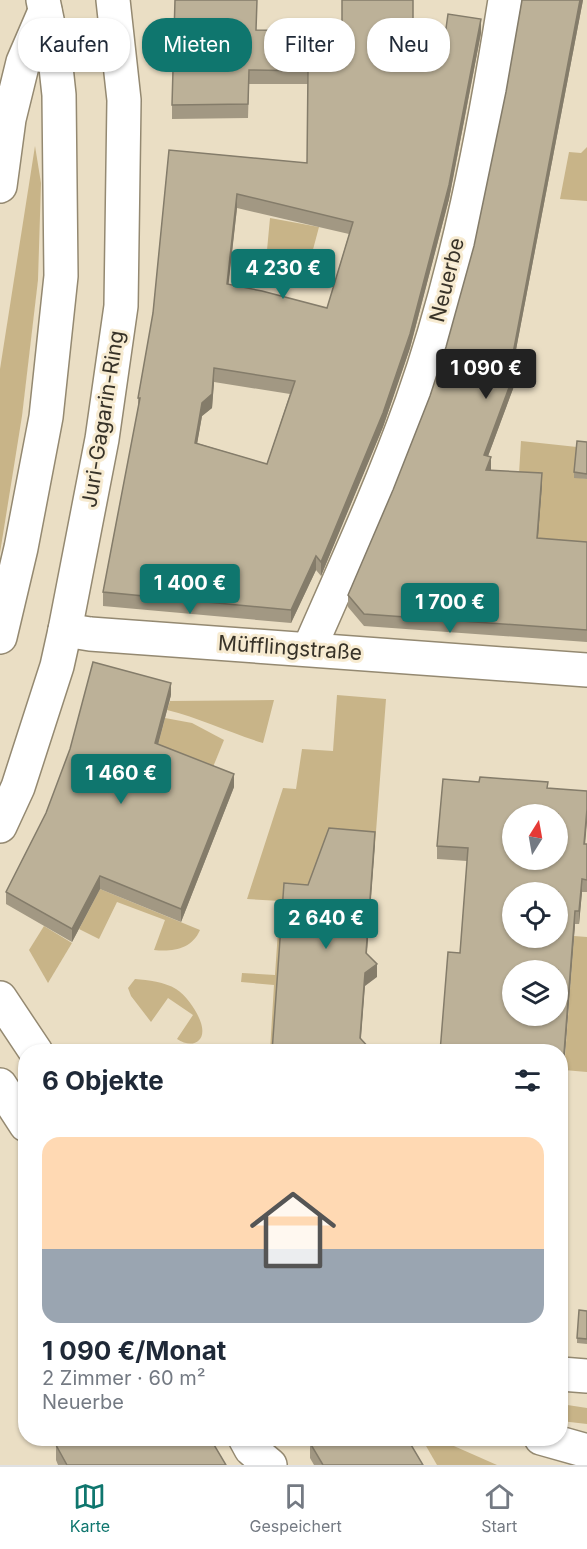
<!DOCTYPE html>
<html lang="de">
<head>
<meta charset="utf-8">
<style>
	:root { --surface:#fff; --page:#f6f6f7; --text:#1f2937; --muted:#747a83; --line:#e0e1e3; --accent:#0f766e }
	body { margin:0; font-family:Inter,sans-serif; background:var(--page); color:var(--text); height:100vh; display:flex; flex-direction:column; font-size:22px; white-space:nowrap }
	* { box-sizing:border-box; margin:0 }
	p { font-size:20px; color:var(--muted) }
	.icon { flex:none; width:33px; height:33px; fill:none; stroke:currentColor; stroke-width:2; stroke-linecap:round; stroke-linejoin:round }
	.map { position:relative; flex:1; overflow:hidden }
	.panel { position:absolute; left:18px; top:1044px; width:550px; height:402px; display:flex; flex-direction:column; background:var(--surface); border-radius:24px; box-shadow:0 2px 4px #0004 }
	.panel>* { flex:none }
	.guide { position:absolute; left:18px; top:18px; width:552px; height:54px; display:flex; gap:12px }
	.needle { width:39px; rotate:11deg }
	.buttons { position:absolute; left:502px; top:804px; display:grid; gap:12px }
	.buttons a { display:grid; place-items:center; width:66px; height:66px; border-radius:50%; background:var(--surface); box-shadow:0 2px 4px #0004; font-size:30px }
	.price { position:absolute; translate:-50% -51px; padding:0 14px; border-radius:6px; background:var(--accent); color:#fff; font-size:20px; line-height:39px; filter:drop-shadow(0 2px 3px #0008) }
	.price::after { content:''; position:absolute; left:50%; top:36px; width:18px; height:14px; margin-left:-9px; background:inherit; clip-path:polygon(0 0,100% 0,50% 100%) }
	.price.active { background:#222; color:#fff }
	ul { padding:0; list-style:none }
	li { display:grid; align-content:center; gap:12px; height:318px; padding:0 24px }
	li+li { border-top:2px solid var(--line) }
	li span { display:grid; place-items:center; height:186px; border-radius:18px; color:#555 }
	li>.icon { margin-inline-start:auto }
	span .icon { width:108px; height:108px; fill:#fffc; stroke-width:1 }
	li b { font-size:26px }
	h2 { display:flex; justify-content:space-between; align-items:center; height:72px; padding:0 24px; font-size:26px }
	.chip { padding:0 21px; border-radius:24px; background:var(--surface); box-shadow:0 2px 4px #0004; font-size:21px; line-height:54px }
	.chip.active { background:var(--accent); color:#fff }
	.dock { display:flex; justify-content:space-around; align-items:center; height:84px; border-top:2px solid var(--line); background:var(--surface); font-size:16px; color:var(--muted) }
	.dock a { display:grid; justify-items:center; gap:3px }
	.dock .active { color:var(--accent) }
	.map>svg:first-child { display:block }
</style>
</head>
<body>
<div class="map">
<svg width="587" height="1465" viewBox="0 0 587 1465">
	<rect width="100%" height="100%" fill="#eadec4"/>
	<g fill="#c8b488">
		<path d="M35 146 41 183 38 280 22 416 0 553V369Z"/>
		<path d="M587 147V201L560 199 569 152 581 153Z"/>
		<path d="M270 218 319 227 307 272 266 261Z"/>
		<path d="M521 441 577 447 574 477 587 479V554L514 556Z"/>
		<path d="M337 695 386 699 375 845 273 1051H270L274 985 241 982 242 973 275 975 280 901 247 899 283 788 296 789 302 749 333 751Z"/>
		<path d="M274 700 263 743C230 733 200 718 167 710L170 701Z"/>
		<path d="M165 718 192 723 224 740 213 767 155 756Z"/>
		<path d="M100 889 200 930C192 949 173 952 154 950L165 920 117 902 99 939 79 929Z"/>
		<path d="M44 926 72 943 48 983 29 950Z"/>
		<path d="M574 936 587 937V1072L564 1070Z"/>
		<path d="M135 979C148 980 165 982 176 989 187 996 197 1011 201 1023 207 1042 192 1049 177 1039L193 1015 168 998 151 1022 131 996 128 988Z"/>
		<path d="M561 1404 587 1408V1424L561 1421Z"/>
		<path d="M422 1439H438L497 1465H437Z"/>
	</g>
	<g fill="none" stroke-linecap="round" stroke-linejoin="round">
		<defs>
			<g id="minor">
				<path d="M0 186 9 119 23 62 45 11"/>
				<path d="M65 630 90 634 587 670"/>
				<path d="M309 649C345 567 382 486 412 402 457 275 484 133 505 0"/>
				<path d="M245 1438 251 1449 270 1465"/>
			</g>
			<g id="tertiary">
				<path d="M0 637 21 548 46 417 61 276 59 95 55 58 43 0"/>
				<path d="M0 826 18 787 57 666 65 630 102 439 121 306 124 100 113 0"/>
				<path d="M0 998 36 1052"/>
				<path d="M0 1085 26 1125"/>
				<path d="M561 1374 587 1376"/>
				<path d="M541 1438 587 1451"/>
			</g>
		</defs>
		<use href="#minor" stroke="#948971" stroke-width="36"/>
		<use href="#tertiary" stroke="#948971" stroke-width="36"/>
		<use href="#minor" stroke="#fff" stroke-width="33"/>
		<use href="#tertiary" stroke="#fff" stroke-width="33"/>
	</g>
	<g fill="#a29883" fill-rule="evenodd">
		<path d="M522 0H583L513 365 517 378 488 456 491 470 542 485 538 538 587 542V642L364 626 348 607V595L393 490 430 396 446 347 474 246 506 92Z"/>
		<path d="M256 30 413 55 442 57 481 33 449 199 410 348 383 427 332 549 321 576 316 570 291 623 103 606V592L138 408V398L153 313 169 150 307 163 308 84H249L248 118 172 119V105ZM237 208 349 234 327 308 228 285ZM214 382 290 394 267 464 197 443 202 416 212 408Z"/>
		<path d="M587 442V479L574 478V472Z"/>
		<path d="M171 695 158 744 234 787 181 922 100 889 72 942 6 904V892Z"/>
		<path d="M479 782 548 788 585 844H587V892H582L579 924H575L561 1105 460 953 467 861 437 859V846Z"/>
		<path d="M587 1311V1344L577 1343V1338Z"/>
		<path d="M310 1443 423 1465H314L310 1458Z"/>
		<path d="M56 1445 226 1465H58L56 1460Z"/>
	</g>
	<g fill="#847c6a">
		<path d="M580 0H583L511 376V364Z"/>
		<path d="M481 19V33L449 199 410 348 383 427 321 576V562Z"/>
		<path d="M237 194V208L227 298V284Z"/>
		<path d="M517 366V378L484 467V455Z"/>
		<path d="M214 368V382L212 408 202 416 195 456V443L202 403Z"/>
		<path d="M491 457V470H486Z"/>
		<path d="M542 473V485L537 550V538Z"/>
		<path d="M316 556V570L291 623V610Z"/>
		<path d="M171 683V695L155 756V743Z"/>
		<path d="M234 774V787L181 922V909Z"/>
		<path d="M587 809V822L584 857V844Z"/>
		<path d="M375 832V845L366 966V953Z"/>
		<path d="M100 876V889L72 942V929Z"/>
		<path d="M582 879V892L579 924V911Z"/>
		<path d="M575 911V924L561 1105V1092Z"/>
		<path d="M377 964V977L365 986 360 1051V1038L365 973Z"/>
	</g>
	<g fill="#bcb198" stroke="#847c6a" stroke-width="1.5" fill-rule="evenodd">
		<path d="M175 0H257L256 30 342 31V0H413V55L442 57 448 14 481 19 449 185 410 334 383 413 332 536 321 562 316 556 291 610 103 592 140 398H138L153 313 169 150 307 163 308 71 249 70 248 104 172 105ZM237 194 353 222 327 308 262 291 227 284ZM214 368 295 381 267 464 195 443 202 403 212 394Z"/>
		<path d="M522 0H580L511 364 517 366 484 455 491 457 486 470 542 473 537 538 587 542V630L364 614 348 595 393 490 430 396 446 347 474 246 506 92Z"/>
		<path d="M577 441 587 442V474L574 472Z"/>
		<path d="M93 662 171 683 155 743 234 774 181 909 100 876 72 929 6 892 46 813 70 749Z"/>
		<path d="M480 777 548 782 547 788 587 791V809L584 844H587V880L582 879 579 911H575L561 1092V1052H440L448 952 460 953 468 848 437 846 443 779 479 782ZM513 814H558V860H513ZM513 892H558V938H513ZM513 970H558V1016H513Z"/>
		<path d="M329 828 375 832 366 953 377 964 365 973 360 1038 370 1049 366 1052H272L284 883 308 885Z"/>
		<path d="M579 1310 587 1311V1339L577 1338Z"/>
		<path d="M67 1438H210L226 1465H67L56 1445Z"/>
		<path d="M318 1438H407L423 1465H323L310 1443Z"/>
	</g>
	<g text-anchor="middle" stroke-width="6" stroke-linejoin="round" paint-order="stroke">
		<g font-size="21" fill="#373228" stroke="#f7ebd1">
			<text transform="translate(447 280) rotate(-76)" y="7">Neuerbe</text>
			<text transform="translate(103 419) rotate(-81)" y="7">Juri-Gagarin-Ring</text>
			<text transform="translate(290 648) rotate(4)" y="7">Müfflingstraße</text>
		</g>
	</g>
</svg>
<div class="buttons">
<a><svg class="needle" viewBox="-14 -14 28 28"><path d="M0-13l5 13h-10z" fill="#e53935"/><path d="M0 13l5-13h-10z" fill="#747a83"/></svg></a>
<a><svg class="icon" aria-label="locate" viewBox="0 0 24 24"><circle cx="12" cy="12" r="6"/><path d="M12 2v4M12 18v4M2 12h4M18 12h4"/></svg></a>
<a><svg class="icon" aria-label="layers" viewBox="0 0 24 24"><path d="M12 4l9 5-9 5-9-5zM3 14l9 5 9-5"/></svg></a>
</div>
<b class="price" style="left:283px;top:300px">4 230 €</b>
<b class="price active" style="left:486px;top:400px">1 090 €</b>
<b class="price" style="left:190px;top:615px">1 400 €</b>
<b class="price" style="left:450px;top:634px">1 700 €</b>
<b class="price" style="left:121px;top:805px">1 460 €</b>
<b class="price" style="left:326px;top:950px">2 640 €</b>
<div class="guide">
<a class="chip">Kaufen</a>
<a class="chip active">Mieten</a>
<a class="chip">Filter</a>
<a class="chip">Neu</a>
</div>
<section class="panel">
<h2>6 Objekte<svg class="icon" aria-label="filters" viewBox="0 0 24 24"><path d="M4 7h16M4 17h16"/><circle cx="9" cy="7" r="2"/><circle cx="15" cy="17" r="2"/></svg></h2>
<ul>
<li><span style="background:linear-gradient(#ffd9b3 60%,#9aa5b1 0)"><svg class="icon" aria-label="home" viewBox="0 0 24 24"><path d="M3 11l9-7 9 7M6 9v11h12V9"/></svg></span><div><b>1 090 €/Monat</b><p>2 Zimmer · 60 m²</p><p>Neuerbe</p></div></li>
</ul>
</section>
</div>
<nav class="dock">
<a class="active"><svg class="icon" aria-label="map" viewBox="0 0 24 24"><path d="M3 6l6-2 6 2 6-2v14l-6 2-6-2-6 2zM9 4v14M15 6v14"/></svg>Karte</a>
<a><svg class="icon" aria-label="saved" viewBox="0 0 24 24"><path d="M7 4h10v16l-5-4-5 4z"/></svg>Gespeichert</a>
<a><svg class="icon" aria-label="home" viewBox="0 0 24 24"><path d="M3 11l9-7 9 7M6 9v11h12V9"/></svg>Start</a>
</nav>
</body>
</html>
